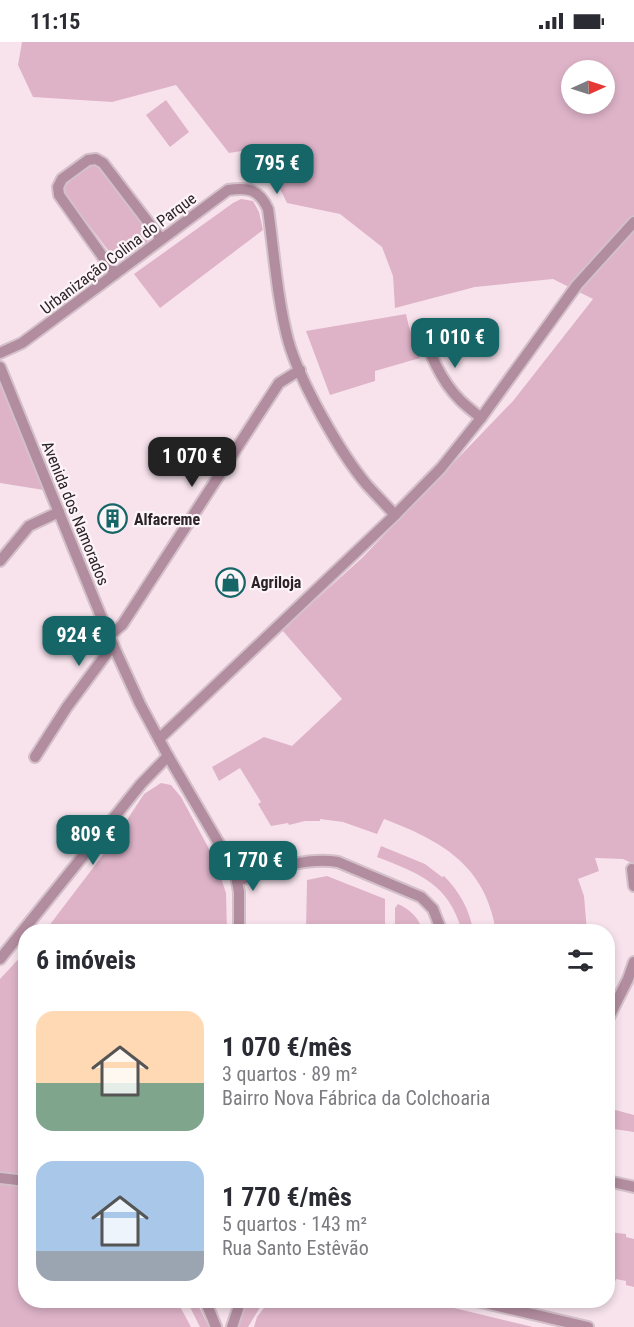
<!DOCTYPE html>
<html lang="pt">
<head>
<meta charset="utf-8">
<style>
	:root { --surface:#fff; --page:#f2f2f3; --text:#2b2b33; --muted:#7c7c81; --accent:#166567 }
	body { margin:0; font-family:"Roboto Condensed",sans-serif; background:var(--page); color:var(--text); height:100vh; display:flex; flex-direction:column; font-size:22px; white-space:nowrap }
	* { box-sizing:border-box; margin:0 }
	p { font-size:20px; color:var(--muted) }
	.icon { flex:none; width:33px; height:33px; fill:none; stroke:currentColor; stroke-width:2; stroke-linecap:round; stroke-linejoin:round }
	.map { position:relative; flex:1; overflow:hidden }
	.drawer { position:absolute; left:18px; top:882px; width:597px; height:384px; display:flex; flex-direction:column; background:var(--surface); border-radius:24px; box-shadow:0 3px 9px #0003 }
	.drawer>* { flex:none }
	.needle { width:39px; rotate:87deg }
	.controls { position:absolute; left:561px; top:18px; display:grid; gap:12px }
	.controls a { display:grid; place-items:center; width:54px; height:54px; border-radius:50%; background:var(--surface); box-shadow:0 3px 9px #0003; font-size:30px }
	.price { position:absolute; translate:-50% -51px; padding:0 14px; border-radius:12px; background:var(--accent); color:#fff; font-size:20px; line-height:39px; filter:drop-shadow(0 2px 3px #0008) }
	.price::after { content:''; position:absolute; left:50%; top:36px; width:18px; height:14px; margin-left:-9px; background:inherit; clip-path:polygon(0 0,100% 0,50% 100%) }
	.price.current { background:#222; color:#fff }
	ul { padding:0; list-style:none }
	li { display:flex; align-items:center; gap:18px; height:150px; padding:0 18px }
	li span { display:grid; place-items:center; flex:none; width:168px; height:120px; border-radius:18px; color:#555 }
	li>.icon { margin-inline-start:auto }
	span .icon { width:72px; height:72px; fill:#fffc; stroke-width:1 }
	li b { font-size:26px }
	h2 { display:flex; justify-content:space-between; align-items:center; height:72px; padding:0 18px; font-size:26px }
	.status { display:flex; justify-content:space-between; align-items:center; height:42px; padding:0 30px; background:var(--surface); direction:ltr }
	.status svg { height:16px; fill:currentColor }
	.map>svg:first-child { display:block }
</style>
</head>
<body>
<div class="status"><b>11:15</b><svg viewBox="0 0 49 12"><path d="M0 12V9h3v3zM5 12V6h3v6zM10 12V3h3v9zM15 12V0h3v12zM26 1h20v11H26zM47 4h2v5h-2z"/></svg></div>
<div class="map">
<svg width="634" height="1285" viewBox="0 0 634 1285">
	<rect width="100%" height="100%" fill="#f8e3ed"/>
	<g fill="#deb3c8" fill-rule="evenodd">
		<path d="M22 0H634V822L623 817 595 816 599 829 578 837 584 854 587 889H496C485 823 442 799 384 777L377 792 343 780 320 777V779H305L289 783 288 781 271 784 258 762 261 760 240 726 219 739 212 725 264 695 292 704 342 657 282 588 362 516 513 359 593 257 553 237 475 245 395 266 393 234 382 205 340 172 287 161 260 106 229 111 176 43 112 60 33 55 18 23ZM572 28H604V62H572Z"/>
		<path d="M166 58 189 90 170 105 146 73Z"/>
		<path d="M94 122 100 124 149 191C150 204 134 211 124 218L114 216 65 152 63 145C68 136 83 125 94 122Z"/>
		<path d="M241 157 253 159 259 170 263 188 160 266 134 232 233 161Z"/>
		<path d="M406 272 409 285 420 316 375 329V339L330 353 306 289Z"/>
		<path d="M0 325 50 449 0 441Z"/>
		<path d="M161 741 171 743 181 755 215 818 226 851 227 889H45L112 801 144 752Z"/>
		<path d="M381 804 425 822 442 835 444 834C459 849 470 868 473 889H462C448 841 420 832 377 815Z"/>
		<path d="M327 834 385 857V889H306L307 838Z"/>
		<path d="M398 862C409 867 420 876 422 889H395V866Z"/>
		<path d="M25 910 26 1258 177 1259 191 1285H0V937Z"/>
		<path d="M608 1066 634 1073V1090L614 1087V1085L608 1083Z"/>
		<path d="M608 1190 626 1192V1195L634 1197V1245L626 1243V1239L616 1237 615 1240 608 1238Z"/>
		<path d="M270 1258 425 1259 533 1285H254L257 1275Z"/>
		<path d="M187 1259H196L209 1285H200Z"/>
		<path d="M252 1259H264L248 1285H238L246 1265Z"/>
	</g>
	<g fill="none" stroke-linecap="round" stroke-linejoin="round">
		<defs>
			<g id="minor">
				<path d="M115 232 59 153 58 145 62 137 88 118 96 117 103 121 161 197"/>
				<path d="M420 284C429 309 440 338 460 358 466 364 474 370 481 376"/>
				<path d="M0 311 22 301 228 148C248 145 259 147 268 167 274 210 277 256 288 298 299 338 340 411 367 443 376 453 386 463 395 473"/>
				<path d="M0 325 109 594 140 662 168 714 235 829 239 850V890"/>
				<path d="M0 519 29 484 59 470"/>
				<path d="M109 594 122 583 279 341 300 328"/>
				<path d="M159 697 395 473 441 426 481 376 577 243 634 180"/>
				<path d="M35 715 67 665 113 603"/>
				<path d="M632 827 634 844"/>
				<path d="M237 839C268 829 305 814 338 820L421 855 433 867 442 890"/>
				<path d="M0 917 141 742 168 714"/>
				<path d="M608 977 628 937 634 920"/>
				<path d="M0 1136 26 1139"/>
				<path d="M608 1139 634 1145"/>
				<path d="M205 1258 216 1285"/>
				<path d="M472 1258 588 1285"/>
				<path d="M232 1285 241 1258"/>
			</g>
		</defs>
		<use href="#minor" stroke="#d3c0c9" stroke-width="14"/>
		<use href="#minor" stroke="#b28c9f" stroke-width="10"/>
	</g>
	<defs>
		<symbol id="building-ring" viewBox="-11 -11 22 22"><circle r="9.5" fill="#fdf4f8" stroke="#166567" stroke-width="1.5"/><path d="M-4-6H4V6H1V3H-1V6H-4ZM-2.5-4.3h1.7v1.8h-1.7ZM.8-4.3h1.7v1.8H.8ZM-2.5-1h1.7V.8h-1.7ZM.8-1h1.7V.8H.8Z" fill="#166567"/></symbol>
		<symbol id="shop-ring" viewBox="-11 -11 22 22"><circle r="9.5" fill="#fdf4f8" stroke="#166567" stroke-width="1.5"/><path d="M-5-2.5h2.3a2.7 3.5 0 0 1 5.4 0H5L5.5 6h-11ZM-1.5-2.5h3a1.5 2.3 0 0 0-3 0Z" fill="#166567"/></symbol>
	</defs>
	<g fill-rule="evenodd">
		<use href="#building-ring" x="96" y="460" width="33" height="33"/>
		<use href="#shop-ring" x="214" y="524" width="33" height="33"/>
	</g>
	<g text-anchor="middle" stroke-width="4.5" stroke-linejoin="round" paint-order="stroke">
		<g font-size="16" fill="#2b2327" stroke="#fdf4f8">
			<text transform="translate(118 211) rotate(-37)" y="6">Urbanização Colina do Parque</text>
			<text transform="translate(76 471) rotate(68)" y="6">Avenida dos Namorados</text>
		</g>
		<g font-size="16" font-weight="bold" fill="#2b2327" stroke="#fdf4f8" text-anchor="start">
			<text x="134" y="483">Alfacreme</text>
			<text x="251" y="546">Agriloja</text>
		</g>
	</g>
</svg>
<div class="controls">
<a><svg class="needle" viewBox="-14 -14 28 28"><path d="M0-13l5 13h-10z" fill="#e53935"/><path d="M0 13l5-13h-10z" fill="#7c7c81"/></svg></a>
</div>
<b class="price" style="left:277px;top:153px">795 €</b>
<b class="price" style="left:455px;top:327px">1 010 €</b>
<b class="price current" style="left:192px;top:446px">1 070 €</b>
<b class="price" style="left:79px;top:625px">924 €</b>
<b class="price" style="left:93px;top:824px">809 €</b>
<b class="price" style="left:253px;top:850px">1 770 €</b>
<section class="drawer">
<h2>6 imóveis<svg class="icon" aria-label="filters" viewBox="0 0 24 24"><path d="M4 7h16M4 17h16"/><circle cx="9" cy="7" r="2"/><circle cx="15" cy="17" r="2"/></svg></h2>
<ul>
<li><span style="background:linear-gradient(#ffd9b3 60%,#7fa58c 0)"><svg class="icon" aria-label="home" viewBox="0 0 24 24"><path d="M3 11l9-7 9 7M6 9v11h12V9"/></svg></span><div><b>1 070 €/mês</b><p>3 quartos · 89 m²</p><p>Bairro Nova Fábrica da Colchoaria</p></div></li>
<li><span style="background:linear-gradient(#a9c7e8 75%,#9aa5b1 0)"><svg class="icon" aria-label="home" viewBox="0 0 24 24"><path d="M3 11l9-7 9 7M6 9v11h12V9"/></svg></span><div><b>1 770 €/mês</b><p>5 quartos · 143 m²</p><p>Rua Santo Estêvão</p></div></li>
</ul>
</section>
</div>
</body>
</html>
